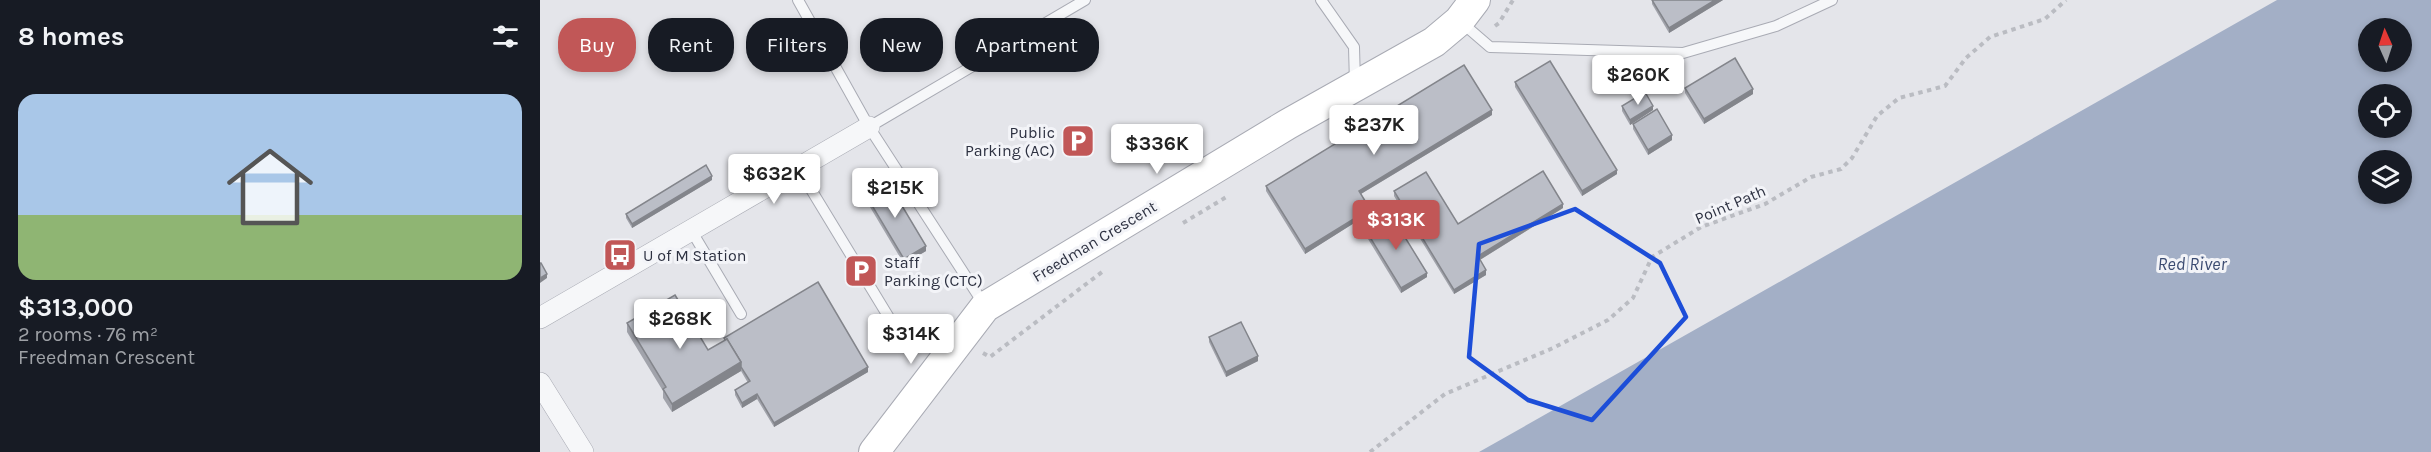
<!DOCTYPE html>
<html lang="en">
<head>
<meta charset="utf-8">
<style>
	:root { --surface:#171b24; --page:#20242c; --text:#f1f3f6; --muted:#9ea1a6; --accent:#c15757 }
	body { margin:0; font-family:Karla,sans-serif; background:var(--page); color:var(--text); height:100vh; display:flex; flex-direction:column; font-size:22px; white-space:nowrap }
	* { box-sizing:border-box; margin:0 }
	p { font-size:20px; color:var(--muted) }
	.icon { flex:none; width:33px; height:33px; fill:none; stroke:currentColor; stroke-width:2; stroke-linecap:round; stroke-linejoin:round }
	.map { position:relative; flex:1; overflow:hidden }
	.sheet { display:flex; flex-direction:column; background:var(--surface); width:540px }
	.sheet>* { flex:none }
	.hud { position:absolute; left:18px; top:18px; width:570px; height:54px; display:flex; gap:12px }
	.needle { width:39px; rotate:357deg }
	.buttons { position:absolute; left:1818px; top:18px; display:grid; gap:12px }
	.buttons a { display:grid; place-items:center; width:54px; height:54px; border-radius:50%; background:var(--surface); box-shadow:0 3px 9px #0003; font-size:30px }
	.price { position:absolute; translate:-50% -51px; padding:0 14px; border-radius:6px; background:#fff; color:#222; font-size:20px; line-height:39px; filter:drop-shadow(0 2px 3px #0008) }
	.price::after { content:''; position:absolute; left:50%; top:36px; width:18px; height:14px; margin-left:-9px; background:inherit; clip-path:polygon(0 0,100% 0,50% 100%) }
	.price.selected { background:var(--accent); color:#fff }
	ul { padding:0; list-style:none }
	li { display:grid; align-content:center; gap:12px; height:318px; padding:0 18px }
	li span { display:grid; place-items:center; height:186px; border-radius:18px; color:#555 }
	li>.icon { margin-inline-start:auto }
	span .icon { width:108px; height:108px; fill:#fffc; stroke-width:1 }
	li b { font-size:26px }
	h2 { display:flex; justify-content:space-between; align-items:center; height:72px; padding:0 18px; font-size:26px }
	.chip { padding:0 21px; border-radius:24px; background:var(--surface); box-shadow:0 3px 9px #0003; font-size:21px; line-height:54px }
	.chip.selected { background:var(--accent); color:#fff }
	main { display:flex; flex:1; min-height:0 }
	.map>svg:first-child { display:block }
</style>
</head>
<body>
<main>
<section class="sheet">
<h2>8 homes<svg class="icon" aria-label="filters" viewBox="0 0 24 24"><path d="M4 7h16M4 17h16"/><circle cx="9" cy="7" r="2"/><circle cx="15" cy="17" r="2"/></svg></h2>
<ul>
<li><span style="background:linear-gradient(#a9c7e8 65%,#8fb573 0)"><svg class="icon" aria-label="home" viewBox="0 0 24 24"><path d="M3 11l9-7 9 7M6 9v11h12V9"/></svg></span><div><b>$313,000</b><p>2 rooms · 76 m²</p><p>Freedman Crescent</p></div></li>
</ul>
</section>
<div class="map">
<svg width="1891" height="452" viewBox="0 0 1891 452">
	<rect width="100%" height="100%" fill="#e4e5ea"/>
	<path fill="#a3afc6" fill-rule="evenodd" d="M1737 0H1891V452H939ZM1828 28H1862V62H1828ZM1828 94H1862V128H1828ZM1828 160H1862V194H1828Z"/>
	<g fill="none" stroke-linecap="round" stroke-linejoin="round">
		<defs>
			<g id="lane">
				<path d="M258 0 329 127 445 306"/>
				<path d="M781 0 814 47 815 83"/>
				<path d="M921 22 950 47 1143 53 1236 26 1292 0"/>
				<path d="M329 127 545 0"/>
				<path d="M258 168 362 339"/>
				<path d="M151 230 201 314"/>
			</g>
			<g id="street">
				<path d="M0 318 329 127"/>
				<path d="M0 383 43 452"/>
			</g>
			<path id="secondary" d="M334 452 445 307 748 124 894 42 919 21 935 0"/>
		</defs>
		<use href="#lane" stroke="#a9abb4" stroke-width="12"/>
		<use href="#street" stroke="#a9abb4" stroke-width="22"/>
		<use href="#secondary" stroke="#a9abb4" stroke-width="32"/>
		<g stroke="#babcc2" stroke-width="4" stroke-dasharray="4.5 4.5" stroke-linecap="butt">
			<path d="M955 26 959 23 973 0"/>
			<path d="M643 223 688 196"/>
			<path d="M443 353 450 357 562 272"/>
			<path d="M830 452 905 394 1013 348 1068 320 1093 298 1112 257 1161 227 1225 204 1271 177 1301 169 1312 158 1337 116 1359 98 1405 86 1426 58 1450 37 1505 19 1526 0"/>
		</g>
		<use href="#lane" stroke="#f6f7f9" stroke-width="10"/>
		<use href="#street" stroke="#f6f7f9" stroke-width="21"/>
		<use href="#secondary" stroke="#fff" stroke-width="30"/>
	</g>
	<g fill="#a1a3ab">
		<path d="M1112 0H1183L1129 33 1112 4Z"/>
		<path d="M975 82 1077 174 1042 196 975 87Z"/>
		<path d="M1145 88 1213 94 1164 124 1145 93Z"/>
		<path d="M1082 106 1113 110 1090 125 1082 111Z"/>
		<path d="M952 115 821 194 830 213 765 254 726 191V186Z"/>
		<path d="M1093 124 1132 140 1108 155 1093 129Z"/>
		<path d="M172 180 92 228 86 218V214Z"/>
		<path d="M854 191 918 224 1023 208 940 260 946 275 914 294 854 196Z"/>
		<path d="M324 192 386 251 364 264 324 197Z"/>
		<path d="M825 229 887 277 861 293 825 234Z"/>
		<path d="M87 323 168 350 184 341V338L328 372 234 427 217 399 202 408 195 395V390L208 383 201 371 132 412 123 398V391L87 332Z"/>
		<path d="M669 337 718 361 686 377 669 342Z"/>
	</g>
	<g fill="#83858b">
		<path d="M1175 0H1183L1129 33V28Z"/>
		<path d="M1213 89V94L1164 124V119Z"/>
		<path d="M1113 106V110L1090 125V120Z"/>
		<path d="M952 110V115L819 195V191Z"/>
		<path d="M1132 135V140L1108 155V150Z"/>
		<path d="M1077 170V174L1042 196V191Z"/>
		<path d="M172 176V180L92 228V224Z"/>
		<path d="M1023 204V208L938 261V256Z"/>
		<path d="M830 209V213L765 254V249Z"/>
		<path d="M386 246V251L364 264V259Z"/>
		<path d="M946 270V275L914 294V290Z"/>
		<path d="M887 273V277L861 293V288Z"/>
		<path d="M7 274V278L0 283V278Z"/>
		<path d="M718 356V361L686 377V372Z"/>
		<path d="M201 362V371L132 412V404Z"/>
		<path d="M328 367V372L234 427V423Z"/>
		<path d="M217 394V399L202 408V403Z"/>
	</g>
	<g fill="#bbbec7" stroke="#83858b" stroke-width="1.5">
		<path d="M1112 0H1175L1129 28Z"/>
		<path d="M1195 58 1213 89 1164 119 1145 88Z"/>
		<path d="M1010 61 1077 170 1042 191 975 82Z"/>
		<path d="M924 65 952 110 819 191 830 209 765 249 726 186Z"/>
		<path d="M1105 92 1113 106 1090 120 1082 106Z"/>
		<path d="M1117 109 1132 135 1108 150 1093 124Z"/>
		<path d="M166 165 172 176 92 224 86 214Z"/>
		<path d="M1003 171 1023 204 938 256 946 270 914 290 854 191 886 172 918 224Z"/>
		<path d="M346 179 386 246 364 259 324 192Z"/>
		<path d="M850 213 887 273 861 288 825 229Z"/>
		<path d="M0 263H1L7 274 0 278Z"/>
		<path d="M278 282 328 367 234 423 217 394 202 403 195 390 210 381 201 367V362L187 339 185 340 184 338Z"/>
		<path d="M135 295 168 350 187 339 201 362 132 404 123 389 126 387 87 323Z"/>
		<path d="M701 322 718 356 686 372 669 337Z"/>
	</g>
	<path fill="none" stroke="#1d4ed8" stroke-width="4.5" stroke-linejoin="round" d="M1035 209 1120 263 1146 317 1052 420 988 400 929 357 939 244Z"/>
	<defs>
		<symbol id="parking-square" viewBox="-11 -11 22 22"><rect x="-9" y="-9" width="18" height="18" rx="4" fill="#c15757" stroke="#f3f4f8"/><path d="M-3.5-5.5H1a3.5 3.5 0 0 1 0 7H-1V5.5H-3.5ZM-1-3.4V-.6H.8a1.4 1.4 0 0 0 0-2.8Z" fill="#fff"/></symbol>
		<symbol id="bus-square" viewBox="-11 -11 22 22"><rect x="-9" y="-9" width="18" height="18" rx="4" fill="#c15757" stroke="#f3f4f8"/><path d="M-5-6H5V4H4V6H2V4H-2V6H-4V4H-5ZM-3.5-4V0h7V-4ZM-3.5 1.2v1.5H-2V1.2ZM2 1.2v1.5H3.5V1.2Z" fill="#fff"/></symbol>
	</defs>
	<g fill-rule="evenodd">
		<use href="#parking-square" x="519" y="122" width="38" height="38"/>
		<use href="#bus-square" x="61" y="236" width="38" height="38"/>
		<use href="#parking-square" x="302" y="252" width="38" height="38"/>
	</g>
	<g text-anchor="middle" stroke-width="6" stroke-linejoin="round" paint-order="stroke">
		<g font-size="16" fill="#2d3141" stroke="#f3f4f8" text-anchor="start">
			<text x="515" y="138" text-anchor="end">Public<tspan x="515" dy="18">Parking (AC)</tspan></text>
			<text x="103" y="261">U of M Station</text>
			<text x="344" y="268">Staff<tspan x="344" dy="18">Parking (CTC)</tspan></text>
		</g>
		<g font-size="16" fill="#2d3141" stroke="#f3f4f8">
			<text transform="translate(1190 204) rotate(-23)" y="6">Point Path</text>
			<text transform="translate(554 241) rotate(-31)" y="6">Freedman Crescent</text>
		</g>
		<g font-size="18" font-style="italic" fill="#3b4b71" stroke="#f3f4f8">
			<text x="1652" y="270">Red River</text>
		</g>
	</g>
</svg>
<div class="buttons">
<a><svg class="needle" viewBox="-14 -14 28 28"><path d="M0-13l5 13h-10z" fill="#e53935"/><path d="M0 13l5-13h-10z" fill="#9ea1a6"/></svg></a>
<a><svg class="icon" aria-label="locate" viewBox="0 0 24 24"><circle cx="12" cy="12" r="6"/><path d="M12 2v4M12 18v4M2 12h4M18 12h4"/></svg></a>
<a><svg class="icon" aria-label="layers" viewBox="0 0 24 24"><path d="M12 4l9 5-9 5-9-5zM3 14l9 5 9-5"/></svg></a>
</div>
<b class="price" style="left:1098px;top:106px">$260K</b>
<b class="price" style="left:834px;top:156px">$237K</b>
<b class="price" style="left:617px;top:175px">$336K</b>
<b class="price" style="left:234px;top:205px">$632K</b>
<b class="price" style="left:355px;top:219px">$215K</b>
<b class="price selected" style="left:856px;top:251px">$313K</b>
<b class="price" style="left:140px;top:350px">$268K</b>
<b class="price" style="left:371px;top:365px">$314K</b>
<div class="hud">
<a class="chip selected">Buy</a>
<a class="chip">Rent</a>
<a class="chip">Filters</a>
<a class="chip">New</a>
<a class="chip">Apartment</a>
</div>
</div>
</main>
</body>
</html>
